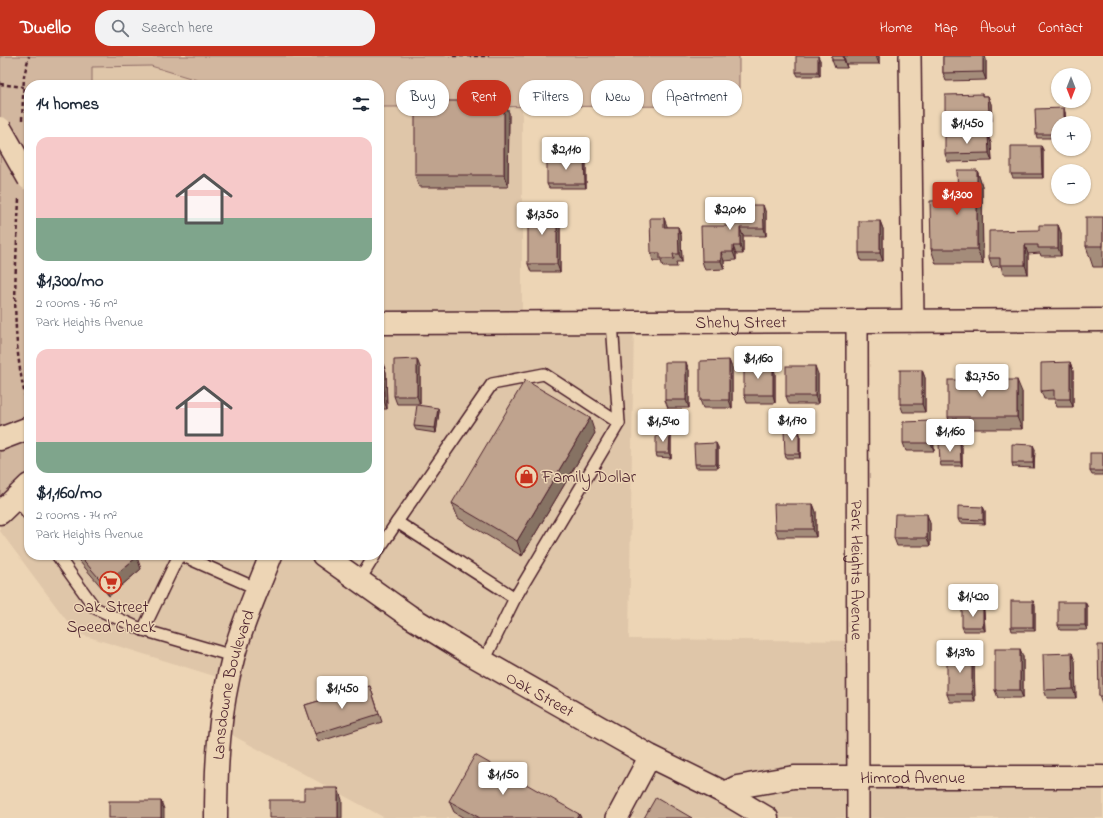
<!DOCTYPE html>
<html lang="en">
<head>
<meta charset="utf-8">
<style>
	:root { --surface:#fff; --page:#f2f2f3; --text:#1f2937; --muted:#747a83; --accent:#c8321e }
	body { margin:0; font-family:"Indie Flower",sans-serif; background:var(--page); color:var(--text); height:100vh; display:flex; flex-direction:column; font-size:15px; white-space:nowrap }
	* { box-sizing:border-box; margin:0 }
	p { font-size:13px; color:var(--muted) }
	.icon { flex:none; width:22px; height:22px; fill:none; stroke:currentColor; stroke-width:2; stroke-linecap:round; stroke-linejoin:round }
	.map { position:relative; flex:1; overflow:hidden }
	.side { position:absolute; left:24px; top:24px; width:360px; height:480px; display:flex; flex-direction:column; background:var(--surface); border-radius:16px; box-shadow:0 1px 3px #0004 }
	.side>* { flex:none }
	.banner { position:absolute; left:396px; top:24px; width:380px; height:36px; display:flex; gap:8px }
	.needle { width:26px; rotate:180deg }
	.fabs { position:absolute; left:1051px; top:12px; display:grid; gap:8px }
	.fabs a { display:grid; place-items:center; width:40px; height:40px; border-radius:50%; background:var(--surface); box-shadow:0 1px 3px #0004; font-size:20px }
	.price { position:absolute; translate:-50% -34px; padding:0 9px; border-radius:4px; background:#fff; color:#222; font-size:13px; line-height:26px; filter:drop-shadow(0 1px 2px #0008) }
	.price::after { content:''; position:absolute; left:50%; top:24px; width:12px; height:9px; margin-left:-6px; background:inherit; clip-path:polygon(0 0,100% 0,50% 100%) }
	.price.on { background:var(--accent); color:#fff }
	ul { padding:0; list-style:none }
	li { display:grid; align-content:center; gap:8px; height:212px; padding:0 12px }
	li span { display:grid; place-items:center; height:124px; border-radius:12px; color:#555 }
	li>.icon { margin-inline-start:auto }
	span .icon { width:72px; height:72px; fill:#fffc; stroke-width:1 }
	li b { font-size:17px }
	h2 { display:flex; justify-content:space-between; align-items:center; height:48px; padding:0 12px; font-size:17px }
	.chip { padding:0 14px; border-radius:16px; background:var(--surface); box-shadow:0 1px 3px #0004; font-size:14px; line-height:36px }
	.chip.on { background:var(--accent); color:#fff }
	header { display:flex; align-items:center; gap:24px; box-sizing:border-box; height:56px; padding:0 20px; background:var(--accent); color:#fff }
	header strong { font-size:19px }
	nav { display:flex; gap:22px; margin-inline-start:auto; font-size:14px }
	.search { width:280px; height:36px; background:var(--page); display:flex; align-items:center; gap:10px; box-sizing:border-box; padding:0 14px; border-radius:16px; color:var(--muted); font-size:15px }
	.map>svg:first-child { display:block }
</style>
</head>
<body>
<header>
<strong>Dwello</strong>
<div class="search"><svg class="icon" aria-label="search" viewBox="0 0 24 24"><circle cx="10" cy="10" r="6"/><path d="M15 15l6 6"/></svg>Search here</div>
<nav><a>Home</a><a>Map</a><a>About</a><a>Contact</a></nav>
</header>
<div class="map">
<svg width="1103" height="762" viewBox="0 0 1103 762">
	<rect width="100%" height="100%" fill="#edd5b5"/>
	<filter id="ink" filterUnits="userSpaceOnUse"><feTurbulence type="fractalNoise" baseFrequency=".025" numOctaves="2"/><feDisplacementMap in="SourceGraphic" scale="8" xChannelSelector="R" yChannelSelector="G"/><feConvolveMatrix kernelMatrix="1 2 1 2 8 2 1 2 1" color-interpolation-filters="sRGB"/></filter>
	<g filter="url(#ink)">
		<g fill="#dfc6a9">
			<path d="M151 10 213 29H92V11Z"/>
			<path d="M379 51H522V266H634L629 583 858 585V721H1103V762H385L219 672 227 624 76 577 0 475V457L29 429V499H379Z"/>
		</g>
		<path fill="#d2b79f" stroke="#8e6b65" d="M0 0H739V50L379 51V29H213L151 10 92 11V29H29V429L0 457Z"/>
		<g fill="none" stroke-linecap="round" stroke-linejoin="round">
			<defs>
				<g id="lane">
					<path d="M16 441 29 459"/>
					<path d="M379 493 397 466"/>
					<path d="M57 499 95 552 143 574 233 600"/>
					<path d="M181 499 258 533"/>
					<path d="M359 525 375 499"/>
					<path d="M515 542 397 466 492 328 544 318 619 367"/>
					<path d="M143 574 179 499"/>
					<path d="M484 605 515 542 619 367 612 266"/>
				</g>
				<g id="street">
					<path d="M910 0 913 265"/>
					<path id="s1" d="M857 265 858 762"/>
					<path d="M617 762 650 700"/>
				</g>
				<g id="secondary">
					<path id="s2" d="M379 267 1103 264"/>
					<path d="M0 383 29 372"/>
					<path d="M0 457 29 429"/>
					<path id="s3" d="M725 737 737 731 794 721H1103"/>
					<path id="s4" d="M216 762C216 708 219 655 233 602 242 567 258 533 271 499"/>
				</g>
				<g id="highway">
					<path id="s5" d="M323 499 409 560 474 600 650 700 725 737 767 762"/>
				</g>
			</defs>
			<use href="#lane" stroke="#4a1f2b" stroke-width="14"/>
			<use href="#street" stroke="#4a1f2b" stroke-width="24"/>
			<use href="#secondary" stroke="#4a1f2b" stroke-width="25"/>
			<use href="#highway" stroke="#4a1f2b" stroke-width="25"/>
			<g stroke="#4a1f2b" stroke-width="2.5" stroke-dasharray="4 3" stroke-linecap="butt">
				<path d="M453 0H489"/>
				<path d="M0 28 23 31"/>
				<path d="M22 64 24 20 29 0"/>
				<path d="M19 143C16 213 9 282 28 351"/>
			</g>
			<use href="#lane" stroke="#edd5b5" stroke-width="11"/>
			<use href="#street" stroke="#edd5b5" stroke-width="21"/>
			<use href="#secondary" stroke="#edd5b5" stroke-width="22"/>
			<use href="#highway" stroke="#edd5b5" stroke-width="22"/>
			<defs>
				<path id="highway-bridge" d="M0 72 29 123"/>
			</defs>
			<use href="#highway-bridge" stroke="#4a1f2b" stroke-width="25" stroke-linecap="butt"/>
			<use href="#highway-bridge" stroke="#edd5b5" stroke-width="22"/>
		</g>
		<g fill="#a48c7a" stroke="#4a1f2b">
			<path d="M832 0H879V8H846L847 12H835L832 4Z"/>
			<path d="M943 0H985L986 4V24L946 25 943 17Z"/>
			<path d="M820 4V20H798L796 16Z"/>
			<path d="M982 38V40H988L991 48 992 65 948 66 945 58Z"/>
			<path d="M504 45 509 57 508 131H419L415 119Z"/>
			<path d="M1065 56 1066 67H1058V82H1037L1036 78Z"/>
			<path d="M988 79 991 87 992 105 948 106 945 98Z"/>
			<path d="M1041 90 1043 94V122H1013L1011 118Z"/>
			<path d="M584 102 586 106V132H549L547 128Z"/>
			<path d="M977 114 982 130 983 208H936L931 193 958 144Z"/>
			<path d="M548 150 549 155H557L560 163V216H531L528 208Z"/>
			<path d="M766 157V180H743V198H736V204L724 205V213L705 214 702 205 727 170Z"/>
			<path d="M1103 161V211H1093L1086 190Z"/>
			<path d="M880 165 883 173V205H861L859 197Z"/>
			<path d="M1058 169 1061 177V200H1041L1040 197 1028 198V218H1003L1001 210 992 211 989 202 1039 174Z"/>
			<path d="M667 170V171H678L681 179 682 206H676L677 211H663L661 205H653L651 197Z"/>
			<path d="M729 304 732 312V352H703L700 344Z"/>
			<path d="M1070 306 1073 315V351H1057L1054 343H1044L1041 335Z"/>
			<path d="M379 308H383L386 316 387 353H379Z"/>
			<path d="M420 311V348H397L394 340Z"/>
			<path d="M689 314V352H668L665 344Z"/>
			<path d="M922 314 925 322V356H903L900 348Z"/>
			<path d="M775 317V347H747L744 339Z"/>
			<path d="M818 318V348H789L786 340Z"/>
			<path d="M1022 336V373H952L948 361Z"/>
			<path d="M439 356 436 377 416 374 414 370Z"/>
			<path d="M931 365 933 373 934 395H906L903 387Z"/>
			<path d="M595 377 522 500 458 462 452 447Z"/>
			<path d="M800 378V402H786L785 398Z"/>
			<path d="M671 381V402L657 401 656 397Z"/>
			<path d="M718 391V412H696L695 408Z"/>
			<path d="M962 391V410H941L940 406Z"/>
			<path d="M1035 393 1034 412 1013 411 1012 407Z"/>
			<path d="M1103 397V419H1092L1090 415Z"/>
			<path d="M813 448 816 456V481H778L775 473Z"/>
			<path d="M983 451 985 455V468L960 467 958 463Z"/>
			<path d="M930 467V490H897L894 482Z"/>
			<path d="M74 499H135L141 513 109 540Z"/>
			<path d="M1033 545 1035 549V575H1012L1011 571Z"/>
			<path d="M1085 546 1087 550V574H1060L1058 569Z"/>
			<path d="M983 552 984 556 985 575H964L962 571Z"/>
			<path d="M1103 589V648H1102L1099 640Z"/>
			<path d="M1020 593 1023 601V642H998L995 634Z"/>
			<path d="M972 597 974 605 975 646H950L947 638Z"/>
			<path d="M1075 605 1076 642H1047L1044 634Z"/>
			<path d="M370 630 382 666 318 686 305 649Z"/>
			<path d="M449 745 579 758 581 762H464L454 756Z"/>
		</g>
		<g fill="#867263" stroke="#4a1f2b">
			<path d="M818 0 820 4V20L818 16Z"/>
			<path d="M844 0 847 12 844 4Z"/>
			<path d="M876 0H879V8Z"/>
			<path d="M983 0H985L986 4V24L983 16Z"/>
			<path d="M988 40 991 48 992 65 989 57Z"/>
			<path d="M504 45 509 57 508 131 504 119Z"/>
			<path d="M1064 52 1065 56 1066 67H1064Z"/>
			<path d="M988 79 991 87 992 105 989 97Z"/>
			<path d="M1041 90 1043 94V122L1042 118Z"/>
			<path d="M584 102 586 106V132L585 128Z"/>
			<path d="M977 114 982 130 983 208 977 193Z"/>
			<path d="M763 149 766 157V180L764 172Z"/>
			<path d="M557 155 560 163V216L557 208Z"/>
			<path d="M664 162 667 170V179L664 171Z"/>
			<path d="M880 165 883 173V205L880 197Z"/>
			<path d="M1058 169 1061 177V200L1058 192Z"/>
			<path d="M678 171 681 179 682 206 679 198Z"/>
			<path d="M740 172 743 180V198L740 190Z"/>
			<path d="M1025 189 1028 198V218L1025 209Z"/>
			<path d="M733 190 736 198V204L733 196Z"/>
			<path d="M721 196 724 205V213L721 205Z"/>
			<path d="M417 303 420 311V348L417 340Z"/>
			<path d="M729 304 732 312V352L729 344Z"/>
			<path d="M686 306 689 314V352L686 344Z"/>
			<path d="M1070 306 1073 315V351L1070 343Z"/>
			<path d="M383 308 386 316 387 353 384 345Z"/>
			<path d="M773 309 775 317V347L773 339Z"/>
			<path d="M815 310 818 318V348L815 340Z"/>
			<path d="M922 314 925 322V356L922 348Z"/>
			<path d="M1017 324 1022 336V373L1017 361Z"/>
			<path d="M438 352 439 356 436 377 435 372Z"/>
			<path d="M590 362 595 377 522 500 517 485Z"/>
			<path d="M931 365 933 373 934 395 931 387Z"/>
			<path d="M799 374 800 378V402L799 398Z"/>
			<path d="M670 377 671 381V402L669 397Z"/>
			<path d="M716 387 718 391V412L716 408Z"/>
			<path d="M960 387 962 391V410L961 406Z"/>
			<path d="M1033 389 1035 393 1034 412 1033 407Z"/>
			<path d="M813 448 816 456V481L813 473Z"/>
			<path d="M983 451 985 455V468L983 464Z"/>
			<path d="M927 458 930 467V490L927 482Z"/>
			<path d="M137 501 141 513 109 540 104 528Z"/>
			<path d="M1033 545 1035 549V575L1033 571Z"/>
			<path d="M1085 546 1087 550V574L1085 569Z"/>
			<path d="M983 552 984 556 985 575 983 571Z"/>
			<path d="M1020 593 1023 601V642L1020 634Z"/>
			<path d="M972 597 974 605 975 646 972 638Z"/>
			<path d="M1072 597 1075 605 1076 642 1073 633Z"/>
			<path d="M338 732 342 744V762H338Z"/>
			<path d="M161 745 164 753V762H161Z"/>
			<path d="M579 758 581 762H577Z"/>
		</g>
		<g fill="#bfa38e" stroke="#4a1f2b">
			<rect x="796" y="0" width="22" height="16"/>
			<path d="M832 0H843L844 4H832Z"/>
			<path d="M943 0H983V16L943 17Z"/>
			<path d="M982 38V40H988L989 57 945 58V39Z"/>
			<rect x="415" y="45" width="89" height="74"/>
			<path d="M1064 52V67H1058V78H1036L1035 53Z"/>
			<path d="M988 79 989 97 945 98V80Z"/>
			<path d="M1011 90H1041L1042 118H1011Z"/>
			<path d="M584 102 585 128H547V103Z"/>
			<path d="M957 114H977V193H931L930 145 958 144Z"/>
			<path d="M726 149H763L764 172H740V190H733V196H721V205H702L701 170H727Z"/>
			<path d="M528 150H548V155H557V208H528Z"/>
			<rect x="1086" y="161" width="17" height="29"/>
			<path d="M650 162H664V171H678L679 198H673L674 203H660V197H651Z"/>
			<rect x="859" y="165" width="21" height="32"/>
			<path d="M1039 169H1058V192H1038V189H1025V209H1000V202H989V175L1039 174Z"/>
			<path d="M417 303V340H394V304Z"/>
			<path d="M729 304V344H700V305Z"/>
			<rect x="665" y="306" width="21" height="38"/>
			<path d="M1070 306V343H1054V334L1041 335V307Z"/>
			<path d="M379 308H383L384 345H379Z"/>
			<rect x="744" y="309" width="29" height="30"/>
			<rect x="786" y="310" width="29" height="30"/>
			<rect x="900" y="314" width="22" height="34"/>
			<path d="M525 324 590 362 517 485 452 447Z"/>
			<rect x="948" y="324" width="69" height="37"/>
			<path d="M417 349 438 352 435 372 414 370Z"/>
			<path d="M931 365V387H903V366Z"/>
			<path d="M784 374H799V398H785Z"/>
			<path d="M656 376 670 377 669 397H656Z"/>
			<path d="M716 387V408H695L694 388Z"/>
			<path d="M960 387 961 406H940L939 388Z"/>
			<path d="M1012 388 1033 389V407H1012Z"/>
			<rect x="1090" y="397" width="13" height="18"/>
			<path d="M774 448H813V473H775Z"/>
			<path d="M958 450 983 451V464L958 463Z"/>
			<path d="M895 458H927V482H894Z"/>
			<path d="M79 499H135L137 501 104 528Z"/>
			<rect x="1011" y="545" width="22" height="26"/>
			<rect x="1058" y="546" width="27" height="23"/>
			<path d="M983 552V571H962V553Z"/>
			<path d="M1098 589H1103V640H1099Z"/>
			<rect x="995" y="593" width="25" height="41"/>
			<rect x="947" y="597" width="25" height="41"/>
			<path d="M1072 597 1073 633 1044 634 1043 598Z"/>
			<path d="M370 630 379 658 315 678 305 649Z"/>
			<path d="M475 699 579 758 577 762H480L449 745Z"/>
			<path d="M304 732H338V762H269V744H304Z"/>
			<path d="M656 741 692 762H644Z"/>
			<rect x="109" y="745" width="52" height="17"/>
		</g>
	</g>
	<defs>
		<symbol id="shop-ring" viewBox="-11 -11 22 22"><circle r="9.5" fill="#edd5b5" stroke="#c8321e" stroke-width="1.5"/><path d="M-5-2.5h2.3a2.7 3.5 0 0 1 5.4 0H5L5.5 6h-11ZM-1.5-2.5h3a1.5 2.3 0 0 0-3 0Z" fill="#c8321e"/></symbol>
		<symbol id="supermarket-ring" viewBox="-11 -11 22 22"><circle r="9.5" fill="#edd5b5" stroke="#c8321e" stroke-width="1.5"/><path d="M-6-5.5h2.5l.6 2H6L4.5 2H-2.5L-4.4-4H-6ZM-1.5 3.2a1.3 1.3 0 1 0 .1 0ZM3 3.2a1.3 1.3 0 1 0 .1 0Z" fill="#c8321e"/></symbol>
	</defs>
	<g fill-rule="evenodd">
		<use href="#shop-ring" x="514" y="408" width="25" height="25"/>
		<use href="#supermarket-ring" x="98" y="514" width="25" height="25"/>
	</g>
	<g text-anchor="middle" stroke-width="3" stroke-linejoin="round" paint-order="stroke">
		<g font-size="17" fill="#4a1f2b" stroke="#edd5b5">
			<text dy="6" stroke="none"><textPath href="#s2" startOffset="362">Shehy Street</textPath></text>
			<text dy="6" stroke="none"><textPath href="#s1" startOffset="249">Park Heights Avenue</textPath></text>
			<text dy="6" stroke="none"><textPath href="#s4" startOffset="135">Lansdowne Boulevard</textPath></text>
			<text dy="6" stroke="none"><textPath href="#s5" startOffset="258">Oak Street</textPath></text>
			<text dy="6" stroke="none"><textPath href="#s3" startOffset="190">Himrod Avenue</textPath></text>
		</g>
		<g font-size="17" fill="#4a1f2b" stroke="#edd5b5" text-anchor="start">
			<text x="542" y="426">Family Dollar</text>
			<text x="111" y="556" text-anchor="middle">Oak Street<tspan x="111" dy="20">Speed Check</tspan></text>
		</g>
	</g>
</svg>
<div class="fabs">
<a><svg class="needle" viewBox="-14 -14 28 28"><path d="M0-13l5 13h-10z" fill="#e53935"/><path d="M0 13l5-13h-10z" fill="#747a83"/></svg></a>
<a>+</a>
<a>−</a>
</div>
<b class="price" style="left:967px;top:89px">$1,450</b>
<b class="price" style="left:566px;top:115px">$2,110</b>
<b class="price on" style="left:957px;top:160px">$1,300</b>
<b class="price" style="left:730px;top:175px">$2,010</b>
<b class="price" style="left:542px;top:180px">$1,350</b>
<b class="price" style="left:758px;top:324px">$1,160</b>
<b class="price" style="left:982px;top:342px">$2,750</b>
<b class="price" style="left:792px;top:386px">$1,170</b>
<b class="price" style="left:663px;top:387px">$1,540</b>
<b class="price" style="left:950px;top:397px">$1,160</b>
<b class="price" style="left:973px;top:562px">$1,420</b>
<b class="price" style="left:960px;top:618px">$1,390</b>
<b class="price" style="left:342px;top:654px">$1,450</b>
<b class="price" style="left:503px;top:740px">$1,150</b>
<div class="banner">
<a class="chip">Buy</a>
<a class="chip on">Rent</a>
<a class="chip">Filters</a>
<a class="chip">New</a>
<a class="chip">Apartment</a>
</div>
<section class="side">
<h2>14 homes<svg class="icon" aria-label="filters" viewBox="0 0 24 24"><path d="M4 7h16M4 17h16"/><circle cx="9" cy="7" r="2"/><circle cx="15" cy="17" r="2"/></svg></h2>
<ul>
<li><span style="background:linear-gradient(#f6c9c9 65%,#7fa58c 0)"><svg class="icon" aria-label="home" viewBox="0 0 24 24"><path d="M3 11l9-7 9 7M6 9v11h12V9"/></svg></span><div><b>$1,300/mo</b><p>2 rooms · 76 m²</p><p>Park Heights Avenue</p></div></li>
<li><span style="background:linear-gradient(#f6c9c9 75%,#7fa58c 0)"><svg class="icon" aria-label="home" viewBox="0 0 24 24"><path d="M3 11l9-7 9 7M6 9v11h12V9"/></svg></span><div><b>$1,160/mo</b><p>2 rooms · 74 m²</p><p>Park Heights Avenue</p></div></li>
</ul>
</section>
</div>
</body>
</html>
